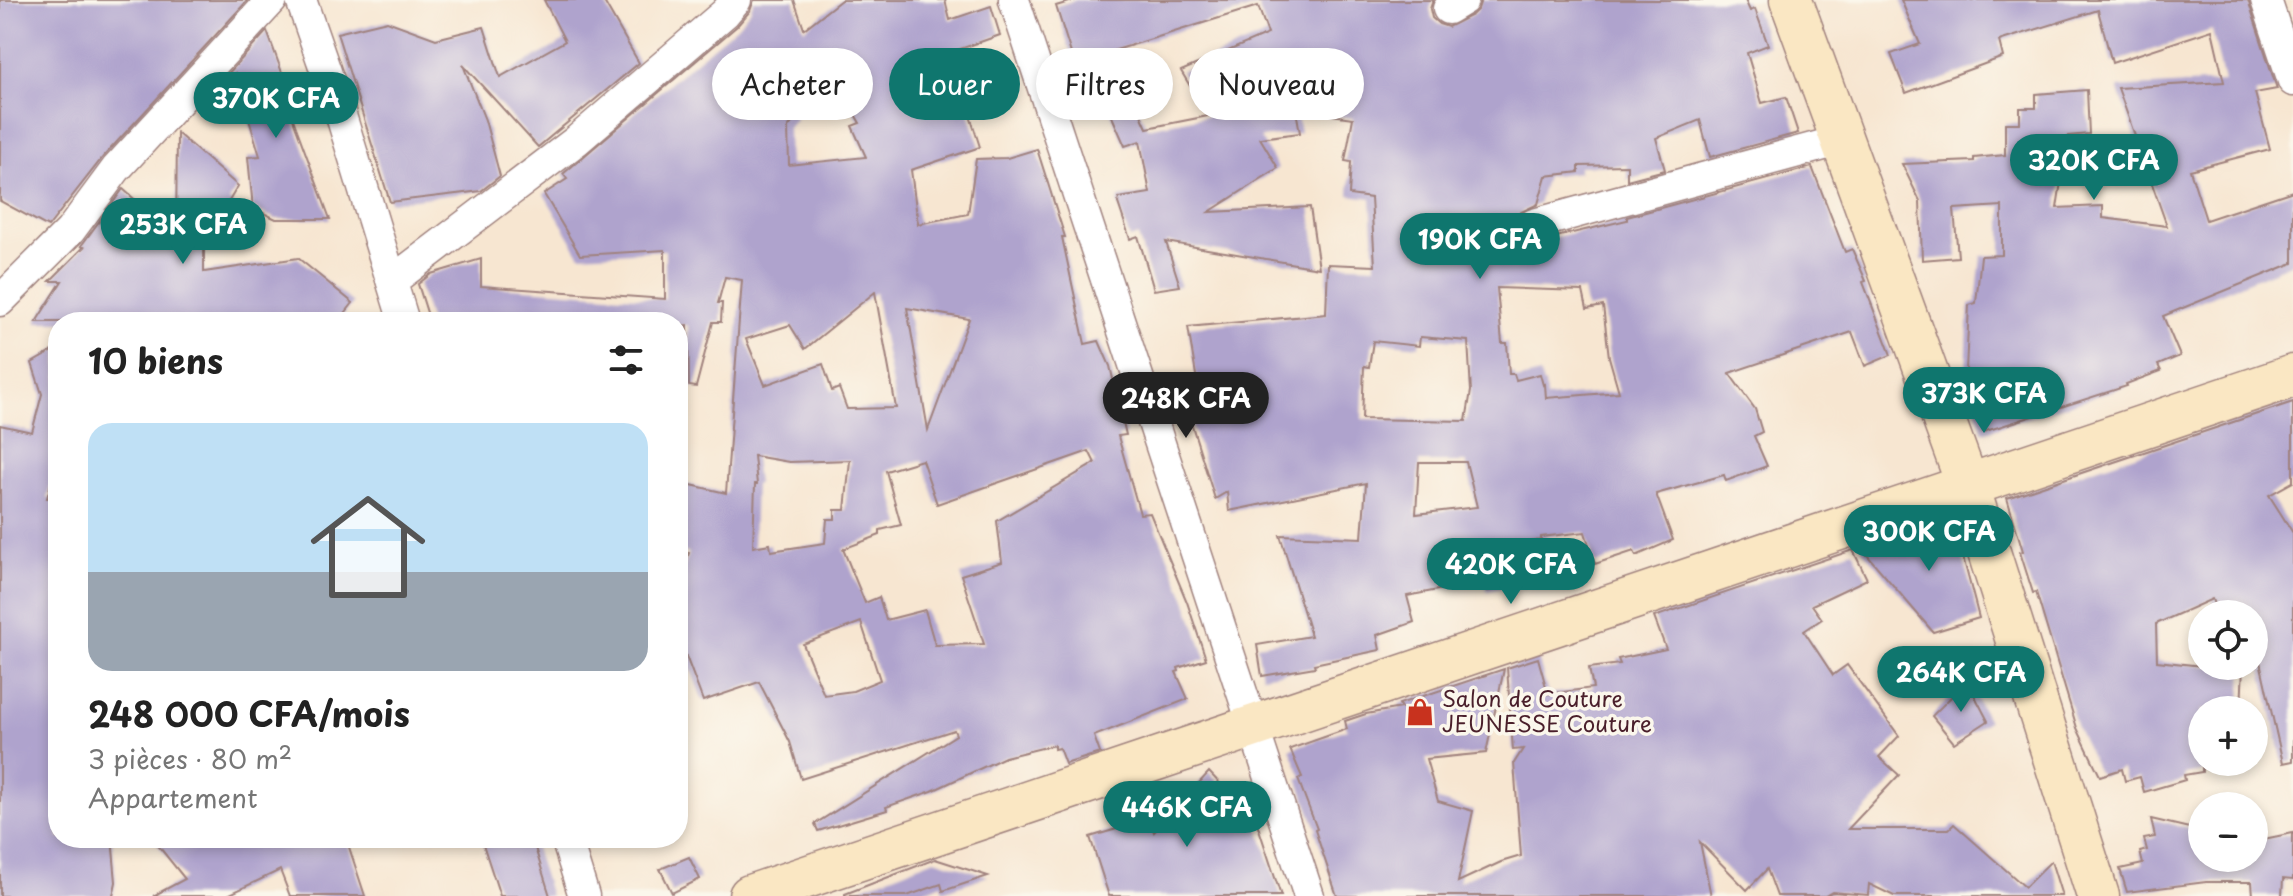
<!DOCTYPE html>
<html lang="fr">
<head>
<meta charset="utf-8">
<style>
	:root { --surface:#fff; --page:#f6f6f6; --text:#222; --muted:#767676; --line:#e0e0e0; --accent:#0f766e }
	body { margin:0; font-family:"Playpen Sans",sans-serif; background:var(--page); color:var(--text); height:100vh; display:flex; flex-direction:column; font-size:30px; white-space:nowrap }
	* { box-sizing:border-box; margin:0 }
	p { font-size:26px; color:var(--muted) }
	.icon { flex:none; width:44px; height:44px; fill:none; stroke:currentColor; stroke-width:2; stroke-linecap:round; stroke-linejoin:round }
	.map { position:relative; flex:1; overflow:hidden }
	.side { position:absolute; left:48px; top:312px; width:640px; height:536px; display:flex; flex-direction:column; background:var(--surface); border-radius:32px; box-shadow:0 4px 12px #0003 }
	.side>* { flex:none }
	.guide { position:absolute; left:712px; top:48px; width:760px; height:72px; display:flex; gap:16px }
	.fabs { position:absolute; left:2188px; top:600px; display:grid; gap:16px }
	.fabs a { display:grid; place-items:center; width:80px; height:80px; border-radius:50%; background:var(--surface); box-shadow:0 4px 12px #0003; font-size:40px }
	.price { position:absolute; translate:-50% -68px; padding:0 18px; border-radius:28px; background:var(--accent); color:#fff; font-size:26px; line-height:52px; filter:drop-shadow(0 2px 4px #0008) }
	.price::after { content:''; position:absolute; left:50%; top:48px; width:24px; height:18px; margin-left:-12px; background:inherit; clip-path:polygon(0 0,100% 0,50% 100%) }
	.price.on { background:#222; color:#fff }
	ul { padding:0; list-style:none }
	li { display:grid; align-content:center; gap:16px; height:424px; padding:0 40px }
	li+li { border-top:2px solid var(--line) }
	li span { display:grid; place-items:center; height:248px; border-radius:24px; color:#555 }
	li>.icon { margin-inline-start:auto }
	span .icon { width:144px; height:144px; fill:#fffc; stroke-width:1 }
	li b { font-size:34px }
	h2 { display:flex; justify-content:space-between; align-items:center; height:96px; padding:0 40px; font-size:34px }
	.tag { padding:0 28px; border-radius:36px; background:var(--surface); box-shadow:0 4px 12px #0003; font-size:28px; line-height:72px }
	.tag.on { background:var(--accent); color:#fff }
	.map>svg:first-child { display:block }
</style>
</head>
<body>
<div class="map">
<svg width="2293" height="896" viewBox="0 0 2293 896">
	<rect width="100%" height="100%" fill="#fbf7ec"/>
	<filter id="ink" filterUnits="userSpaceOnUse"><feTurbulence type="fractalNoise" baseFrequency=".0125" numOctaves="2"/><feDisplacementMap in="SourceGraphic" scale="16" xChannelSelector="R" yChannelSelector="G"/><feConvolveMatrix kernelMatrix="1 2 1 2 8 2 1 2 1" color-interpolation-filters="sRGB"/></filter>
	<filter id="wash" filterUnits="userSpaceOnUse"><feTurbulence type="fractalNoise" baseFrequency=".006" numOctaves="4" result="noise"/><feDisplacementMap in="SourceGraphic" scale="32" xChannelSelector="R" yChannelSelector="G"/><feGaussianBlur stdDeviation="1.8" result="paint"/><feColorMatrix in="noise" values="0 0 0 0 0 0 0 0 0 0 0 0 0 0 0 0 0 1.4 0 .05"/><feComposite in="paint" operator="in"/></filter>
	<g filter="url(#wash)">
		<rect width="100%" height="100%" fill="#f7e6d1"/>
		<g id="blocks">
			<g fill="#afa3cd" fill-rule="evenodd">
				<path d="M0 0H248L103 157 48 227 0 201Z"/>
				<path d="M544 0H603L639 63 538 147 463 65 485 120 500 176 481 191 390 202 337 33 387 21 436 39 484 27 500 77 565 41Z"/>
				<path d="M754 0H794L804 29 841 0H945L950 20 991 6 1000 35 937 57 953 104 965 100 980 147 911 170 918 224 968 214 976 159 1007 158 1037 149 1065 237H1062L1085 344 1099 341 1110 366 1126 435 1118 436 1140 514 1150 513 1187 602 1206 659 1178 668 1179 671 1176 672 1188 699 1094 736 1100 753 1065 764 1059 748 1054 749V745L1005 757 932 791 886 807 887 810 818 831 815 824 956 735 954 730 801 779 790 742 759 682 703 701 684 651 678 650V584L689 553 678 551V482L726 493 742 280 725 277 718 303H722L721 322H713L696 387 689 386 688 325 678 326V322H430L418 284 431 274 481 259V286L665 299V250L580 255 544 194 567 179 563 174 737 26 750 11ZM830 73 860 123 852 126 866 157 789 165 788 128 796 118 776 102ZM875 292 896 408 847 409 839 388 832 391 823 364 765 385 746 339 790 325 805 349ZM907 308 969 319 928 430ZM1089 451 1095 463 997 521 1002 562 961 575 984 644 935 645 925 610 886 620 879 597 865 603 843 549 880 535V530L901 525 886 471 922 460 937 504ZM754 456 789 462 850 460 845 510H835V519H827L825 543 771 551 770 544 753 547 755 484H757ZM861 622 880 680 853 691 824 695 803 644Z"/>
				<path d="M1076 0H1433L1430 9 1432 18 1439 24 1448 27 1472 15 1478 9 1481 0H1745L1750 11 1755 9 1768 45 1747 53 1762 103 1786 97 1798 133 1710 157 1700 120 1656 138 1665 170 1627 180V165L1579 166V172L1546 176 1538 204 1521 212 1516 220 1517 229 1521 236 1529 241H1539L1627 220V217L1812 167 1845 252 1852 249 1866 281 1863 282 1891 355 1865 366 1852 332 1729 373 1755 409 1762 432 1754 436 1767 466 1726 481 1724 475 1656 494 1673 540 1636 556 1634 551 1595 564 1585 532 1541 537V540L1505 546 1514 585 1487 591 1484 581 1407 596 1414 622 1377 635 1380 650 1314 664 1315 667 1262 676 1257 645 1311 636 1280 535 1362 538 1366 483 1229 511 1227 492 1215 499 1180 387 1197 381 1188 327 1326 314 1328 264 1375 266 1371 198 1349 195 1351 162 1345 161 1353 118 1296 110 1300 133 1260 138 1278 168 1209 212 1310 207 1319 268 1166 242 1180 286 1154 290 1138 236 1130 239 1118 203 1119 198 1150 193 1140 141 1125 146 1106 103 1131 92 1147 128 1208 116 1181 71 1268 34 1258 6 1074 63 1056 6ZM1497 288 1583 291 1587 309 1603 306 1609 357 1619 392 1546 398 1545 384 1543 385 1540 374 1516 380 1514 374H1509L1507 343H1502ZM1420 337 1468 341 1471 391 1466 421 1362 419 1364 366 1369 367 1373 341 1419 346ZM1419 462H1466L1477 507 1416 514Z"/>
				<path d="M1901 0H2248L2277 89 2255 93 2270 149 2190 170 2206 220 2293 191V263L2163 316 2180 356 2158 365 2161 371 2126 384 2127 386 1983 432 1966 371 1969 305 1976 303 1981 256 2002 255V206L1954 209 1958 257 1922 260 1920 201 1902 164 1974 161V158L2005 155V123H2020V108H2036V94L2087 90 2089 134 2068 136 2057 208 2103 206V218L2167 226 2118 88 2224 82 2212 30 2112 63 2098 10 1999 41 2003 57 1906 93 1891 54 1920 44Z"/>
				<path d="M267 31 298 117 293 119 330 219H276L253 208 248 157 260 156 235 73 220 91 216 87Z"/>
				<path d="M177 133 238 186 229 201 250 218H204V272L298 258 353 303 338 322H36L62 281H50L84 247 81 246 123 189 176 236Z"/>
				<path d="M58 348 57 426 52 427V480L47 498H58V838H112L116 882 113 896H0V425L32 432 42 394 32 363Z"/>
				<path d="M2293 402V482L2269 495 2293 533V761L2283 763 2254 635V614L2215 607 2212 599 2156 624 2157 661 2202 666H2243L2241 710H2202V772L2184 775 2185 780 2144 792 2140 777 2125 781 2122 769 2100 776 2077 728 2036 592 2033 593 2020 552 2023 551 2007 498Z"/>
				<path d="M1949 517 1958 538 1979 618 1933 632 1861 548Z"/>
				<path d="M1853 550 1867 579 1812 605 1822 619 1804 631 1833 675 1847 665 1899 736 1879 757 1899 775 1848 829H1949L1954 824 2025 887 2051 861 2062 896H1894L1869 884 1868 895 1832 892 1825 896H1777L1767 869 1747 890 1700 842 1711 896H1337L1315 830 1317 829 1298 779 1302 777 1290 749 1347 729 1345 721 1366 714 1401 708 1399 704 1504 669 1486 753 1426 759 1438 801 1473 811 1458 882 1501 862 1521 856 1514 763 1523 749 1513 750 1507 668 1538 658 1548 694 1593 688 1589 668 1620 664 1618 659 1666 649 1654 617Z"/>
				<path d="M1967 681 1988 721 1954 743 1932 716Z"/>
				<path d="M1209 772 1257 823 1281 896H1109L1090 837 1120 828 1112 805 1141 795 1154 832Z"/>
				<path d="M2151 819 2202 831V858H2254V841L2293 833V880L2283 879 2282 896H2253L2252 882H2206L2127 892 2120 869 2143 864 2140 852 2147 850 2144 839 2155 837Z"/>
				<path d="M152 838H346L365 896H290L280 870 226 896H153L185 879Z"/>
				<path d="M481 838H532L550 896H500Z"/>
				<path d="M689 857 700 879 672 893 660 869Z"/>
				<path d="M935 859 988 876 943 891 941 884 907 896H845V894Z"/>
			</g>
		</g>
	</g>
	<g filter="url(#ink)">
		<use href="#blocks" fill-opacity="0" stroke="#a0827e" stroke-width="2"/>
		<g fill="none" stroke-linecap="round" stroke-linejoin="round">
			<defs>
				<g id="street">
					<path d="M301 0 339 109 404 322"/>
					<path d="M1014 0 1309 896"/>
					<path d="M2266 0 2293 81"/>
					<path d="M1448 9 1463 0"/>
					<path d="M1534 224 1842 140"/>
					<path d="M392 281 576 141 725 13 736 0"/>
					<path d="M0 301 70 231 116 169 272 0"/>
					<path d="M566 838 584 896"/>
				</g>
				<g id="secondary">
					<path d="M1791 0 1968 486 2098 896"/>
					<path d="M750 896 2293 376"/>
				</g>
			</defs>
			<use href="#street" stroke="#a0827e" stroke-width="33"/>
			<use href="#secondary" stroke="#a0827e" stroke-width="45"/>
			<use href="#street" stroke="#fff" stroke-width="30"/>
			<use href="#secondary" stroke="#fae7c3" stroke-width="42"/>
		</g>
	</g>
	<defs>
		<symbol id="shop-bare" viewBox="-9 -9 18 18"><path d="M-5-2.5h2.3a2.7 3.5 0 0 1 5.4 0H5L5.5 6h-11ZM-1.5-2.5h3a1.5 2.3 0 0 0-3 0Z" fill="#c8321e" stroke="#fbf7ec" stroke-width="2.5" paint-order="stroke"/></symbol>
	</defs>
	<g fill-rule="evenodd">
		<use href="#shop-bare" x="1400" y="692" width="40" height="40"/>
	</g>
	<g text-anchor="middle" stroke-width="7" stroke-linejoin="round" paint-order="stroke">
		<g font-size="22" fill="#4a1f2b" stroke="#fbf7ec" text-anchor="start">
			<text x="1442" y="707">Salon de Couture<tspan x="1442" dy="25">JEUNESSE Couture</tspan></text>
		</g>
	</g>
</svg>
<div class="fabs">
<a><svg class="icon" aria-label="locate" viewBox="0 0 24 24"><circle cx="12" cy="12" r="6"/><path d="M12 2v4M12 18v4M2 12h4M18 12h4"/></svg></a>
<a>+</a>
<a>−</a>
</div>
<b class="price" style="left:276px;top:140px">370K CFA</b>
<b class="price" style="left:2094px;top:202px">320K CFA</b>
<b class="price" style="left:183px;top:266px">253K CFA</b>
<b class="price" style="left:1480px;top:281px">190K CFA</b>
<b class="price" style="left:1984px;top:435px">373K CFA</b>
<b class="price on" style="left:1186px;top:440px">248K CFA</b>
<b class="price" style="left:1929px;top:573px">300K CFA</b>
<b class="price" style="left:1511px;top:606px">420K CFA</b>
<b class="price" style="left:1961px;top:714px">264K CFA</b>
<b class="price" style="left:1187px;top:849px">446K CFA</b>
<div class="guide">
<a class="tag">Acheter</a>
<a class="tag on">Louer</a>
<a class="tag">Filtres</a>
<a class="tag">Nouveau</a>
</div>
<section class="side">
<h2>10 biens<svg class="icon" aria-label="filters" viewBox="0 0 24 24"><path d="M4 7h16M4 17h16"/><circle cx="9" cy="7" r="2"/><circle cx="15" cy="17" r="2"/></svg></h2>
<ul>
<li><span style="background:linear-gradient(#bfe0f5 60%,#9aa5b1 0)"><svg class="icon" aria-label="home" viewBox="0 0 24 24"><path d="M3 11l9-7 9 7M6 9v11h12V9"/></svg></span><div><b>248 000 CFA/mois</b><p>3 pièces · 80 m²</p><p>Appartement</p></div></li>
</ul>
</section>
</div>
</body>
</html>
